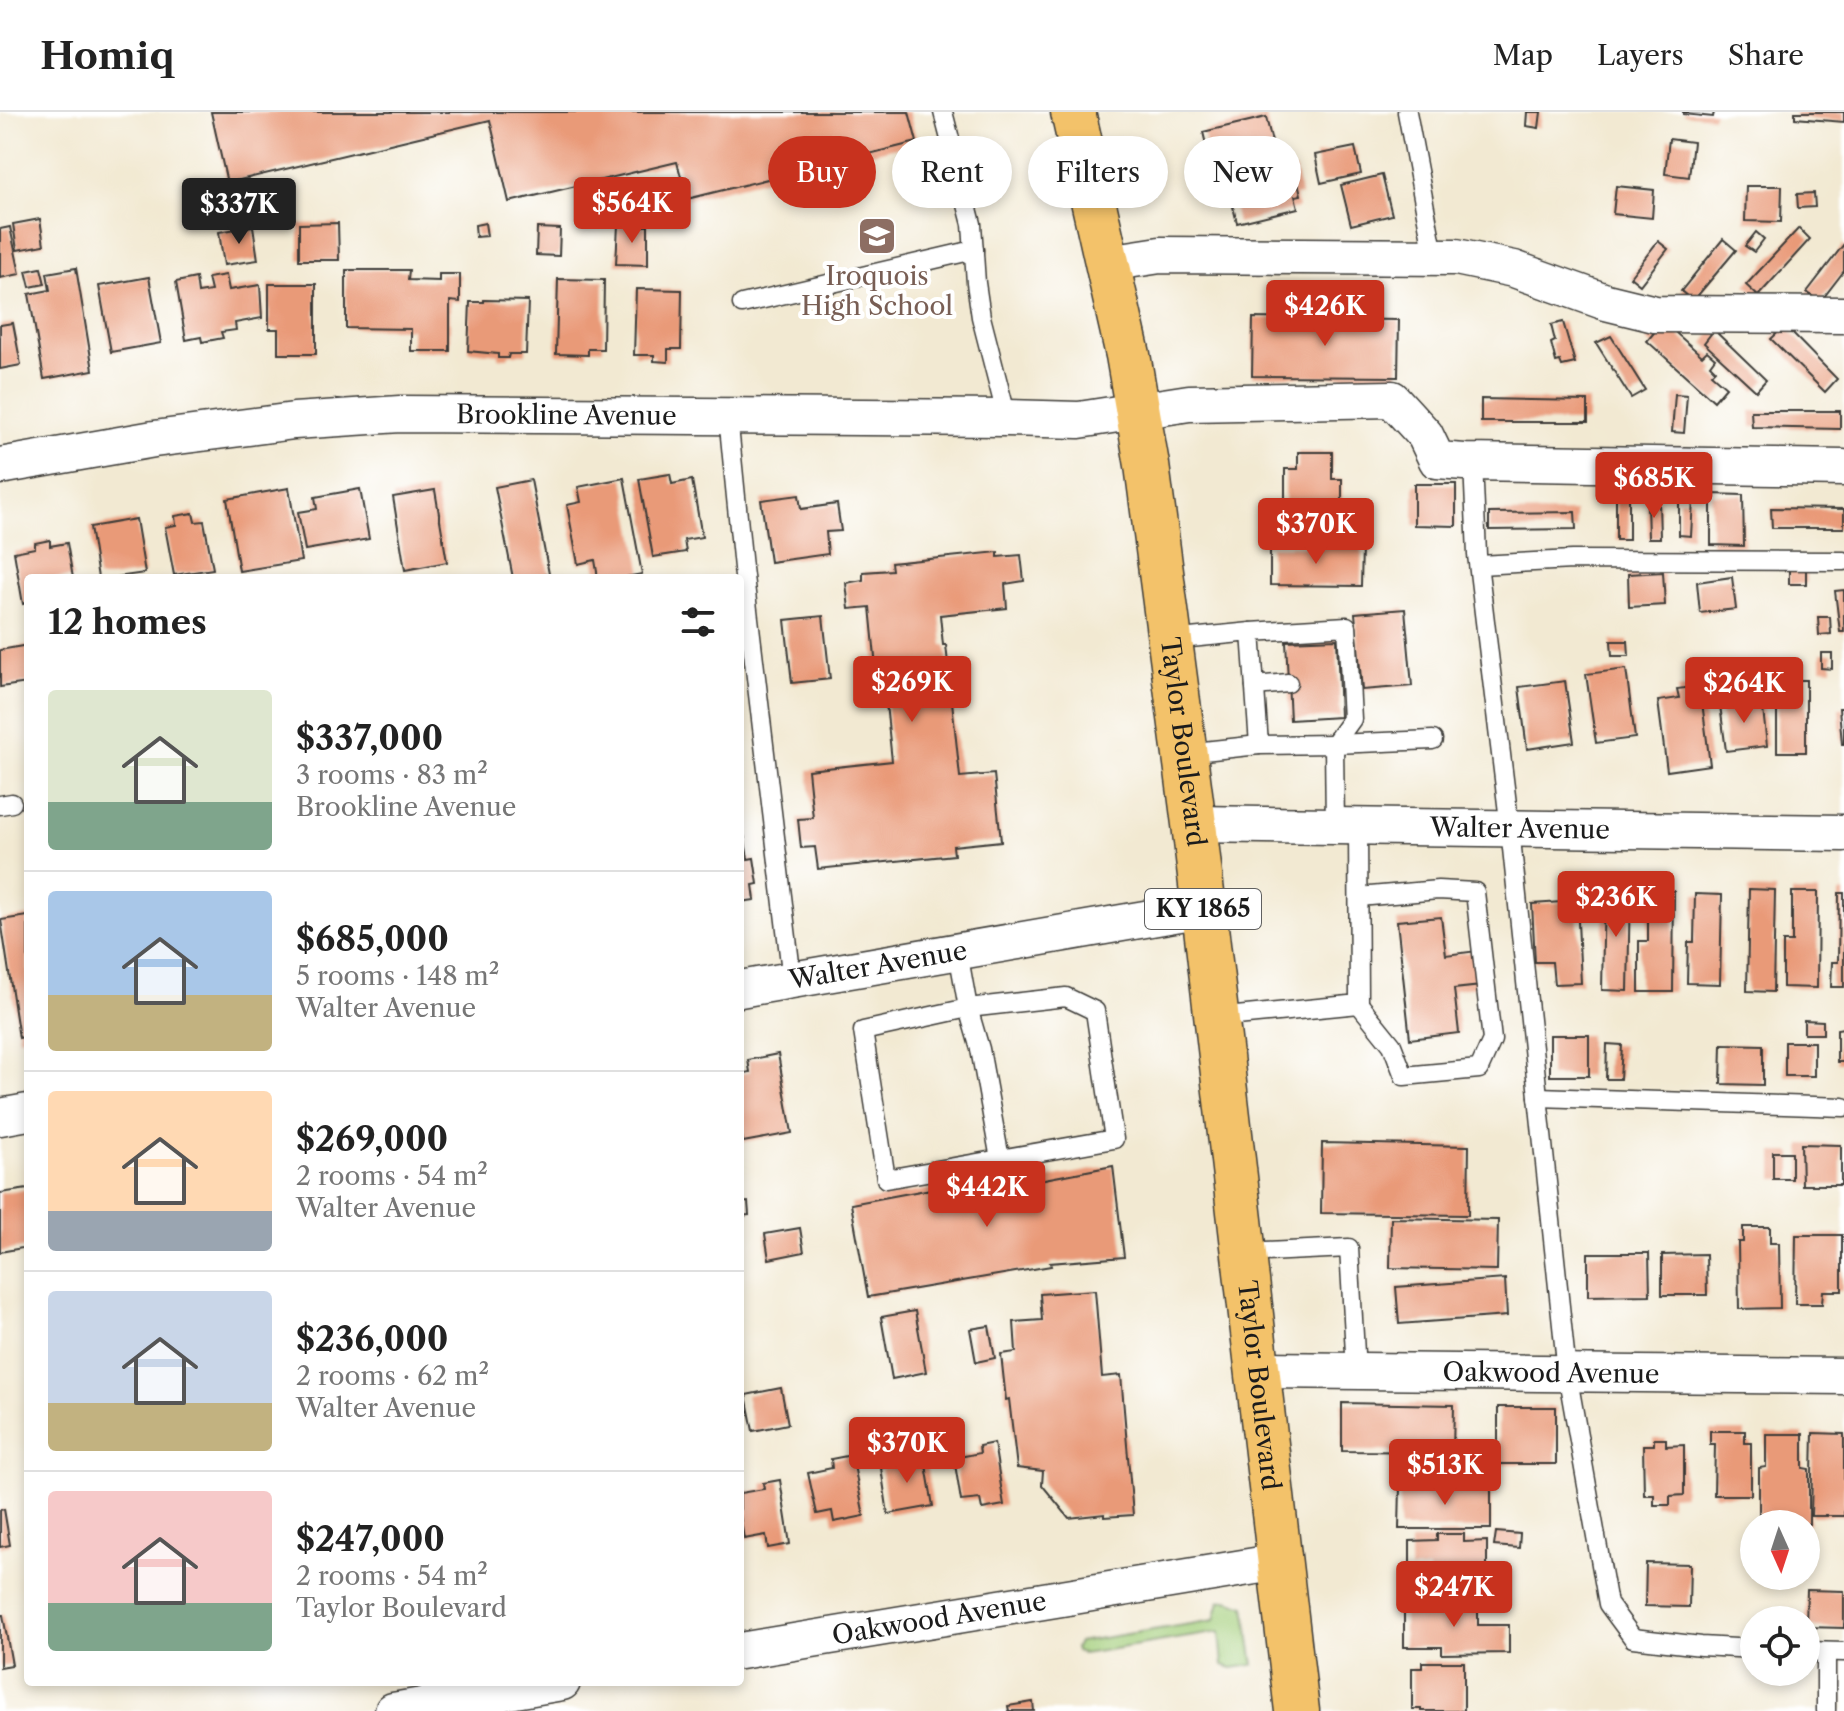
<!DOCTYPE html>
<html lang="en">
<head>
<meta charset="utf-8">
<style>
	:root { --surface:#fff; --page:#f2f2f2; --text:#222; --muted:#767676; --line:#e0e0e0; --accent:#c8321e }
	body { margin:0; font-family:"Libre Caslon Text",serif; background:var(--page); color:var(--text); height:100vh; display:flex; flex-direction:column; font-size:30px; white-space:nowrap }
	* { box-sizing:border-box; margin:0 }
	p { font-size:26px; color:var(--muted) }
	.icon { flex:none; width:44px; height:44px; fill:none; stroke:currentColor; stroke-width:2; stroke-linecap:round; stroke-linejoin:round }
	.map { position:relative; flex:1; overflow:hidden }
	.drawer { position:absolute; left:24px; top:462px; width:720px; height:1112px; display:flex; flex-direction:column; background:var(--surface); border-radius:8px; box-shadow:0 4px 12px #0003 }
	.drawer>* { flex:none }
	.guide { position:absolute; left:768px; top:24px; width:760px; height:72px; display:flex; gap:16px }
	.needle { width:52px; rotate:177deg }
	.buttons { position:absolute; left:1740px; top:1398px; display:grid; gap:16px }
	.buttons a { display:grid; place-items:center; width:80px; height:80px; border-radius:50%; background:var(--surface); box-shadow:0 4px 12px #0003; font-size:40px }
	.price { position:absolute; translate:-50% -68px; padding:0 18px; border-radius:8px; background:var(--accent); color:#fff; font-size:26px; line-height:52px; filter:drop-shadow(0 2px 4px #0008) }
	.price::after { content:''; position:absolute; left:50%; top:48px; width:24px; height:18px; margin-left:-12px; background:inherit; clip-path:polygon(0 0,100% 0,50% 100%) }
	.price.current { background:#222; color:#fff }
	ul { padding:0; list-style:none }
	li { display:flex; align-items:center; gap:24px; height:200px; padding:0 24px }
	li+li { border-top:2px solid var(--line) }
	li span { display:grid; place-items:center; flex:none; width:224px; height:160px; border-radius:8px; color:#555 }
	li>.icon { margin-inline-start:auto }
	span .icon { width:96px; height:96px; fill:#fffc; stroke-width:1 }
	li b { font-size:34px }
	h2 { display:flex; justify-content:space-between; align-items:center; height:96px; padding:0 24px; font-size:34px }
	.pill { padding:0 28px; border-radius:36px; background:var(--surface); box-shadow:0 4px 12px #0003; font-size:28px; line-height:72px }
	.pill.current { background:var(--accent); color:#fff }
	header { display:flex; align-items:center; gap:48px; box-sizing:border-box; height:112px; padding:0 40px; background:var(--surface); border-bottom:2px solid var(--line) }
	header strong { font-size:38px }
	nav { display:flex; gap:44px; margin-inline-start:auto; font-size:28px }
	.map>svg:first-child { display:block }
</style>
</head>
<body>
<header>
<strong>Homiq</strong>
<nav><a>Map</a><a>Layers</a><a>Share</a></nav>
</header>
<div class="map">
<svg width="1844" height="1599" viewBox="0 0 1844 1599">
	<rect width="100%" height="100%" fill="#fff"/>
	<filter id="ink" filterUnits="userSpaceOnUse"><feTurbulence type="fractalNoise" baseFrequency=".0125" numOctaves="2"/><feDisplacementMap in="SourceGraphic" scale="16" xChannelSelector="R" yChannelSelector="G"/><feConvolveMatrix kernelMatrix="1 2 1 2 8 2 1 2 1" color-interpolation-filters="sRGB"/></filter>
	<filter id="wash" filterUnits="userSpaceOnUse"><feTurbulence type="fractalNoise" baseFrequency=".006" numOctaves="4" result="noise"/><feDisplacementMap in="SourceGraphic" scale="32" xChannelSelector="R" yChannelSelector="G"/><feGaussianBlur stdDeviation="1.8" result="paint"/><feColorMatrix in="noise" values="0 0 0 0 0 0 0 0 0 0 0 0 0 0 0 0 0 1.4 0 .05"/><feComposite in="paint" operator="in"/></filter>
	<g filter="url(#wash)">
		<rect width="100%" height="100%" fill="#f2e9d2"/>
		<path fill="#a4cf7c" stroke="#60764c" stroke-width="2" d="M1228 1488 1245 1494 1254 1553 1232 1556 1223 1553 1220 1520 1089 1541 1082 1542 1076 1540 1075 1536 1078 1530 1215 1508 1220 1489Z"/>
		<g id="blocks">
			<g fill="#e99a78">
				<path d="M211 0H909L917 30 687 87 677 50 509 90 490 8 227 71Z"/>
				<path d="M1527 0H1541L1539 16 1526 14Z"/>
				<path d="M1683 0H1714L1713 5 1683 2Z"/>
				<path d="M1795 0H1844V10L1795 6Z"/>
				<path d="M1266 5 1276 47 1213 62 1203 20Z"/>
				<path d="M1669 27 1693 30 1689 65 1665 62Z"/>
				<path d="M1355 35 1361 62 1321 71 1315 43Z"/>
				<path d="M1295 57 1301 83 1295 84 1298 96 1237 111 1228 74Z"/>
				<path d="M1382 63 1392 103 1351 113 1341 73Z"/>
				<path d="M1616 74 1654 78 1652 106 1613 102Z"/>
				<path d="M1746 74H1782L1781 110 1745 109Z"/>
				<path d="M1814 81 1815 95 1798 96 1797 82Z"/>
				<path d="M40 107 44 133 17 138 13 112Z"/>
				<path d="M338 111 339 148H299V112Z"/>
				<path d="M485 111 487 124 476 125 475 113Z"/>
				<path d="M618 113 648 114V153L616 152Z"/>
				<path d="M253 114 258 148 224 153 219 120Z"/>
				<path d="M10 115 20 162 0 166V117Z"/>
				<path d="M537 116 560 117 559 144 536 143Z"/>
				<path d="M1799 116 1810 127 1758 184 1746 173Z"/>
				<path d="M1756 120 1764 127 1754 140 1745 134Z"/>
				<path d="M1723 127 1736 138 1693 189 1681 179Z"/>
				<path d="M1658 129 1668 137 1640 173 1630 165Z"/>
				<path d="M1844 132V159L1820 190 1807 180Z"/>
				<path d="M41 156 45 172 30 175 26 159Z"/>
				<path d="M76 156 93 258 44 267 29 182 50 178 47 161Z"/>
				<path d="M346 158H409L408 168 439 169V162H460V190L450 189V239H411V217L346 216Z"/>
				<path d="M226 163 229 178 260 173 262 206 235 211 236 218 221 220 223 226 202 230 201 225 186 228 176 170 196 166 198 181 211 179 208 166Z"/>
				<path d="M149 165 161 231 111 240 99 174Z"/>
				<path d="M558 167 604 168 603 237H588V243L556 242Z"/>
				<path d="M269 172H316V242H278V217H269Z"/>
				<path d="M636 177 682 178 681 237H668V250L654 249V243H634Z"/>
				<path d="M484 188 528 189 526 242H509L508 246H498V242L468 239 470 190H484Z"/>
				<path d="M1253 206 1399 208 1398 265 1252 264Z"/>
				<path d="M1563 210 1575 251 1562 254 1560 249 1556 250 1551 231 1555 229 1551 213Z"/>
				<path d="M13 211 21 253 0 257V213Z"/>
				<path d="M1668 214 1702 244 1707 239 1715 246 1710 253 1715 258 1711 262 1726 275 1714 289 1647 229 1658 216Z"/>
				<path d="M1785 214 1837 267 1825 280 1771 227Z"/>
				<path d="M1714 218 1766 268 1756 279 1704 231Z"/>
				<path d="M1611 224 1645 278 1631 286 1596 231Z"/>
				<path d="M1675 282 1687 283 1684 321 1672 320Z"/>
				<path d="M1481 287 1588 289V310H1481Z"/>
				<path d="M1751 299H1840V317L1752 315Z"/>
				<path d="M1298 340H1332V367H1342V414L1285 413V357H1298Z"/>
				<path d="M670 362 672 372 692 368 702 425 684 428 686 440 653 445 639 367Z"/>
				<path d="M624 366 642 462 621 466H598L595 448 578 452 567 393 581 390 578 375Z"/>
				<path d="M531 368 549 462 525 466H513L495 375Z"/>
				<path d="M1414 372H1456V414L1414 413Z"/>
				<path d="M289 376 301 449 239 459 227 387Z"/>
				<path d="M360 377 369 427 305 438 298 400 317 397 315 385Z"/>
				<path d="M435 378 447 450 405 458 393 385Z"/>
				<path d="M1711 382 1743 383 1744 434 1711 433Z"/>
				<path d="M799 383 801 397 837 392 841 419 826 420 828 442 770 450 761 388Z"/>
				<rect x="1616" y="383" width="13" height="45"/>
				<path d="M1679 387 1693 388 1691 424 1679 423Z"/>
				<path d="M1659 390 1660 426H1648L1647 391Z"/>
				<path d="M1771 396 1844 397V416H1772Z"/>
				<path d="M1575 400 1576 417 1489 418V401Z"/>
				<path d="M193 401 195 410 204 409 213 457 174 463 165 415 176 413 175 404Z"/>
				<path d="M136 407 145 461 110 466H98L90 415Z"/>
				<path d="M50 428V434L67 431 73 466H28V491L23 492 14 440 35 436V431Z"/>
				<path d="M1270 434 1362 435 1361 474 1270 473Z"/>
				<path d="M998 440V445L1021 443 1024 469 1005 472 1007 496 940 503 943 533H946L960 665 994 662 1001 729 953 734 954 743 818 757 815 735 801 736 798 707 813 706 808 658 892 649 882 554 876 555 870 495 849 497 846 471 863 468V460L892 458 891 451Z"/>
				<rect x="1789" y="458" width="17" height="14"/>
				<path d="M1663 460 1665 493 1629 495 1628 462Z"/>
				<path d="M1732 465 1736 497 1700 501 1697 470Z"/>
				<path d="M1844 478V520H1840L1835 479Z"/>
				<path d="M1405 497 1412 574 1362 578 1355 501Z"/>
				<path d="M823 504 830 567 792 571 785 508Z"/>
				<path d="M1818 505H1830L1831 522 1819 523Z"/>
				<path d="M1337 527 1340 605 1290 608 1286 529Z"/>
				<path d="M1611 529H1628L1629 544H1612Z"/>
				<path d="M28 533V571L0 575V538Z"/>
				<path d="M1821 541H1832V557L1821 556Z"/>
				<path d="M1626 557 1635 626 1596 631 1586 562Z"/>
				<rect x="1777" y="568" width="29" height="72"/>
				<path d="M1565 569 1574 630 1527 637 1519 575Z"/>
				<path d="M1700 574 1710 653 1667 659 1658 589 1679 586 1677 577Z"/>
				<path d="M1762 588 1767 634 1726 639 1720 593Z"/>
				<path d="M1839 596H1844V632H1842Z"/>
				<path d="M740 711H742L748 747 754 746 758 772 753 773 755 788 740 790Z"/>
				<path d="M1604 776H1630L1628 879 1602 878Z"/>
				<path d="M1749 777 1775 778 1773 880 1747 879Z"/>
				<path d="M1648 779H1674L1673 880H1639V829H1648Z"/>
				<path d="M1792 780H1818L1817 876 1783 875V830H1792Z"/>
				<path d="M1839 781H1844V875H1831L1832 850H1838Z"/>
				<path d="M1695 782 1722 783 1720 872 1687 871 1688 830H1694Z"/>
				<path d="M1577 789 1581 871 1554 872 1552 850H1535L1532 792Z"/>
				<path d="M28 804V924L19 926 1 808Z"/>
				<path d="M1441 805 1446 843 1477 839 1481 874 1454 877 1459 921 1410 927 1397 809Z"/>
				<path d="M1804 908 1823 909V922H1804Z"/>
				<path d="M1844 916V950H1837V917Z"/>
				<rect x="1550" y="923" width="39" height="41"/>
				<rect x="1785" y="930" width="29" height="34"/>
				<path d="M1607 932 1622 933 1620 967H1606Z"/>
				<path d="M1722 932 1763 933V973L1721 972Z"/>
				<path d="M778 942 792 1021 743 1030 740 1012V962L750 960 748 948Z"/>
				<path d="M1322 1031 1469 1034 1468 1103 1321 1101Z"/>
				<path d="M1801 1032 1841 1033V1073H1802Z"/>
				<rect x="1773" y="1040" width="19" height="27"/>
				<path d="M1113 1054 1124 1145 1050 1151 1051 1154 868 1185 851 1092 1037 1057 1039 1068Z"/>
				<path d="M28 1077V1135L0 1140V1081Z"/>
				<path d="M748 1090 749 1103 740 1104V1091Z"/>
				<path d="M1391 1106 1498 1108 1497 1158 1390 1156Z"/>
				<path d="M1743 1115H1770V1131H1779L1780 1196 1739 1197 1738 1130H1743Z"/>
				<path d="M800 1116 804 1140 769 1147 765 1122Z"/>
				<path d="M1796 1123H1842V1179H1823L1822 1192H1795Z"/>
				<path d="M1588 1141H1649L1650 1183 1588 1184Z"/>
				<path d="M1706 1142 1707 1183H1662V1143Z"/>
				<path d="M1505 1167 1507 1204 1399 1212 1396 1175Z"/>
				<path d="M1095 1178 1102 1265 1121 1263 1133 1403 1104 1405V1402L1069 1406 1042 1373 1043 1359 1017 1356 1009 1287 1006 1288 1001 1242 1016 1240 1014 1210 1042 1208 1040 1182Z"/>
				<path d="M915 1199 926 1260 892 1267 881 1205Z"/>
				<path d="M989 1214 995 1246 976 1250 970 1217Z"/>
				<path d="M781 1276 788 1312 753 1319 746 1283Z"/>
				<path d="M1342 1291 1454 1293 1453 1340 1342 1339Z"/>
				<rect x="1498" y="1295" width="58" height="57"/>
				<path d="M1710 1319H1745V1331H1751V1383H1714L1715 1332H1710Z"/>
				<path d="M1813 1321 1844 1322V1404H1811Z"/>
				<path d="M1766 1322H1803V1356L1809 1357V1412H1759V1356L1766 1355Z"/>
				<path d="M1654 1327H1666V1334L1684 1333V1383L1670 1384V1393H1654V1383H1644L1643 1333H1654Z"/>
				<path d="M994 1331 1004 1393 982 1397 980 1387 961 1389 954 1346 980 1341 979 1334Z"/>
				<path d="M924 1341 933 1394 888 1402 881 1356 907 1352 906 1343Z"/>
				<path d="M852 1343 864 1404 834 1410 832 1399 817 1402 808 1361 832 1356 831 1347Z"/>
				<path d="M780 1368 790 1432 768 1436 766 1423 744 1427 740 1403V1381L764 1377 763 1371Z"/>
				<path d="M1400 1373H1491V1417H1399Z"/>
				<path d="M4 1397 10 1433 0 1435V1398Z"/>
				<path d="M1496 1420 1520 1422 1519 1436 1494 1434Z"/>
				<path d="M1437 1422H1464V1430L1487 1429V1475H1437V1468H1429V1457L1410 1458V1429L1437 1428Z"/>
				<path d="M1646 1451 1690 1452 1689 1495 1645 1494Z"/>
				<path d="M1807 1478 1844 1479V1516L1806 1515Z"/>
				<path d="M1442 1487H1478V1513H1509V1541L1442 1542V1535H1404V1494H1442Z"/>
				<path d="M0 1503H3L12 1553 0 1555Z"/>
				<path d="M1422 1550H1464V1599H1421V1597H1412V1556H1422Z"/>
				<path d="M1033 1590 1034 1599H1009L1008 1594Z"/>
			</g>
		</g>
	</g>
	<g filter="url(#ink)">
		<use href="#blocks" fill-opacity="0" stroke="#3c3b37" stroke-width="2"/>
		<g fill="none" stroke-linecap="round" stroke-linejoin="round">
			<defs>
				<g id="lane">
					<path d="M943 0 972 112 976 171 981 205 1007 306"/>
					<path d="M1407 0 1434 144"/>
					<path d="M742 192 974 138"/>
					<path d="M728 304 743 456 792 868"/>
					<path d="M1473 350 1477 443 1510 717 1567 1261 1608 1492 1633 1526 1701 1534 1754 1537"/>
					<path d="M1479 453 1572 448 1844 449"/>
					<path d="M1251 520 1347 514 1352 607 1334 632"/>
					<path d="M1170 528 1251 520 1259 633 1334 632 1335 714"/>
					<path d="M1255 574 1288 571"/>
					<path d="M1334 632 1433 628"/>
					<path d="M1185 641 1259 633"/>
					<path d="M0 693 12 691"/>
					<path d="M1359 785 1438 778 1475 780 1492 928 1479 957 1404 964 1392 933 1359 892"/>
					<path d="M958 840 968 896 980 937 1000 1047"/>
					<path d="M1066 885 1095 899 1114 1027 886 1067 863 919 968 896Z"/>
					<path d="M1216 906 1359 892 1358 714"/>
					<path d="M1538 985 1844 995"/>
					<path d="M1243 1141 1349 1136 1356 1259"/>
					<path d="M1806 1539 1844 1540"/>
					<path d="M1826 1599V1540"/>
				</g>
				<g id="street">
					<path d="M1108 151 1160 143 1456 145 1514 157 1606 190 1655 202 1844 203"/>
					<path id="s1" d="M0 354 154 327 294 309 400 302 1007 306 1079 308 1189 291 1392 287 1425 323 1437 348 1465 350 1844 356"/>
					<path id="s2" d="M1194 712 1844 721"/>
					<path id="s3" d="M740 877 1203 797"/>
					<path d="M0 1005 28 1000"/>
					<path id="s4" d="M1257 1258 1844 1264"/>
					<path id="s5" d="M740 1539 1279 1450"/>
					<path d="M393 1599 562 1570"/>
				</g>
				<g id="primary">
					<path id="s6" d="M1073 0 1128 243 1147 353 1194 712 1297 1599"/>
				</g>
			</defs>
			<use href="#lane" stroke="#3c3b37" stroke-width="21"/>
			<use href="#street" stroke="#3c3b37" stroke-width="39"/>
			<use href="#primary" stroke="#3c3b37" stroke-width="47"/>
			<use href="#lane" stroke="#fff" stroke-width="18"/>
			<use href="#street" stroke="#fff" stroke-width="36"/>
			<use href="#primary" stroke="#f3c26a" stroke-width="44"/>
		</g>
	</g>
	<defs>
		<symbol id="school-square" viewBox="-11 -11 22 22"><rect x="-9" y="-9" width="18" height="18" rx="4" fill="#8d6e63" stroke="#fff"/><path d="M0-5L7-2L0 1L-7-2ZM-4 1L0 2.5L4 1V4Q0 6-4 4Z" fill="#fff"/></symbol>
	</defs>
	<g fill-rule="evenodd">
		<use href="#school-square" x="855" y="102" width="44" height="44"/>
	</g>
	<g text-anchor="middle" stroke-width="8" stroke-linejoin="round" paint-order="stroke">
		<rect fill="#fff" stroke="#606060" stroke-width="2" x="1145" y="777" width="116" height="40" rx="6"/>
		<g font-size="24" font-weight="bold" fill="#1c1c1c">
			<text x="1203" y="805">KY 1865</text>
		</g>
		<g font-size="26" fill="#785e54" stroke="#fff">
			<text x="877" y="173">Iroquois<tspan x="877" dy="30">High School</tspan></text>
		</g>
		<g font-size="26" fill="#1c1c1c" stroke="#fff">
			<text dy="9" stroke="none"><textPath href="#s1" startOffset="570">Brookline Avenue</textPath></text>
			<text dy="9" stroke="none"><textPath href="#s6" startOffset="640">Taylor Boulevard</textPath></text>
			<text dy="9" stroke="none"><textPath href="#s2" startOffset="326">Walter Avenue</textPath></text>
			<text dy="9" stroke="none"><textPath href="#s3" startOffset="140">Walter Avenue</textPath></text>
			<text dy="9" stroke="none"><textPath href="#s4" startOffset="294">Oakwood Avenue</textPath></text>
			<text dy="9" stroke="none"><textPath href="#s6" startOffset="1288">Taylor Boulevard</textPath></text>
			<text dy="9" stroke="none"><textPath href="#s5" startOffset="202">Oakwood Avenue</textPath></text>
		</g>
	</g>
</svg>
<div class="buttons">
<a><svg class="needle" viewBox="-14 -14 28 28"><path d="M0-13l5 13h-10z" fill="#e53935"/><path d="M0 13l5-13h-10z" fill="#767676"/></svg></a>
<a><svg class="icon" aria-label="locate" viewBox="0 0 24 24"><circle cx="12" cy="12" r="6"/><path d="M12 2v4M12 18v4M2 12h4M18 12h4"/></svg></a>
</div>
<b class="price" style="left:632px;top:133px">$564K</b>
<b class="price current" style="left:239px;top:134px">$337K</b>
<b class="price" style="left:1325px;top:236px">$426K</b>
<b class="price" style="left:1654px;top:408px">$685K</b>
<b class="price" style="left:1316px;top:454px">$370K</b>
<b class="price" style="left:912px;top:612px">$269K</b>
<b class="price" style="left:1744px;top:613px">$264K</b>
<b class="price" style="left:1616px;top:827px">$236K</b>
<b class="price" style="left:987px;top:1117px">$442K</b>
<b class="price" style="left:907px;top:1373px">$370K</b>
<b class="price" style="left:1445px;top:1395px">$513K</b>
<b class="price" style="left:1454px;top:1517px">$247K</b>
<div class="guide">
<a class="pill current">Buy</a>
<a class="pill">Rent</a>
<a class="pill">Filters</a>
<a class="pill">New</a>
</div>
<section class="drawer">
<h2>12 homes<svg class="icon" aria-label="filters" viewBox="0 0 24 24"><path d="M4 7h16M4 17h16"/><circle cx="9" cy="7" r="2"/><circle cx="15" cy="17" r="2"/></svg></h2>
<ul>
<li><span style="background:linear-gradient(#dfe7d0 70%,#7fa58c 0)"><svg class="icon" aria-label="home" viewBox="0 0 24 24"><path d="M3 11l9-7 9 7M6 9v11h12V9"/></svg></span><div><b>$337,000</b><p>3 rooms · 83 m²</p><p>Brookline Avenue</p></div></li>
<li><span style="background:linear-gradient(#a9c7e8 65%,#c2b280 0)"><svg class="icon" aria-label="home" viewBox="0 0 24 24"><path d="M3 11l9-7 9 7M6 9v11h12V9"/></svg></span><div><b>$685,000</b><p>5 rooms · 148 m²</p><p>Walter Avenue</p></div></li>
<li><span style="background:linear-gradient(#ffd9b3 75%,#9aa5b1 0)"><svg class="icon" aria-label="home" viewBox="0 0 24 24"><path d="M3 11l9-7 9 7M6 9v11h12V9"/></svg></span><div><b>$269,000</b><p>2 rooms · 54 m²</p><p>Walter Avenue</p></div></li>
<li><span style="background:linear-gradient(#c9d6e8 70%,#c2b280 0)"><svg class="icon" aria-label="home" viewBox="0 0 24 24"><path d="M3 11l9-7 9 7M6 9v11h12V9"/></svg></span><div><b>$236,000</b><p>2 rooms · 62 m²</p><p>Walter Avenue</p></div></li>
<li><span style="background:linear-gradient(#f6c9c9 70%,#7fa58c 0)"><svg class="icon" aria-label="home" viewBox="0 0 24 24"><path d="M3 11l9-7 9 7M6 9v11h12V9"/></svg></span><div><b>$247,000</b><p>2 rooms · 54 m²</p><p>Taylor Boulevard</p></div></li>
</ul>
</section>
</div>
</body>
</html>
